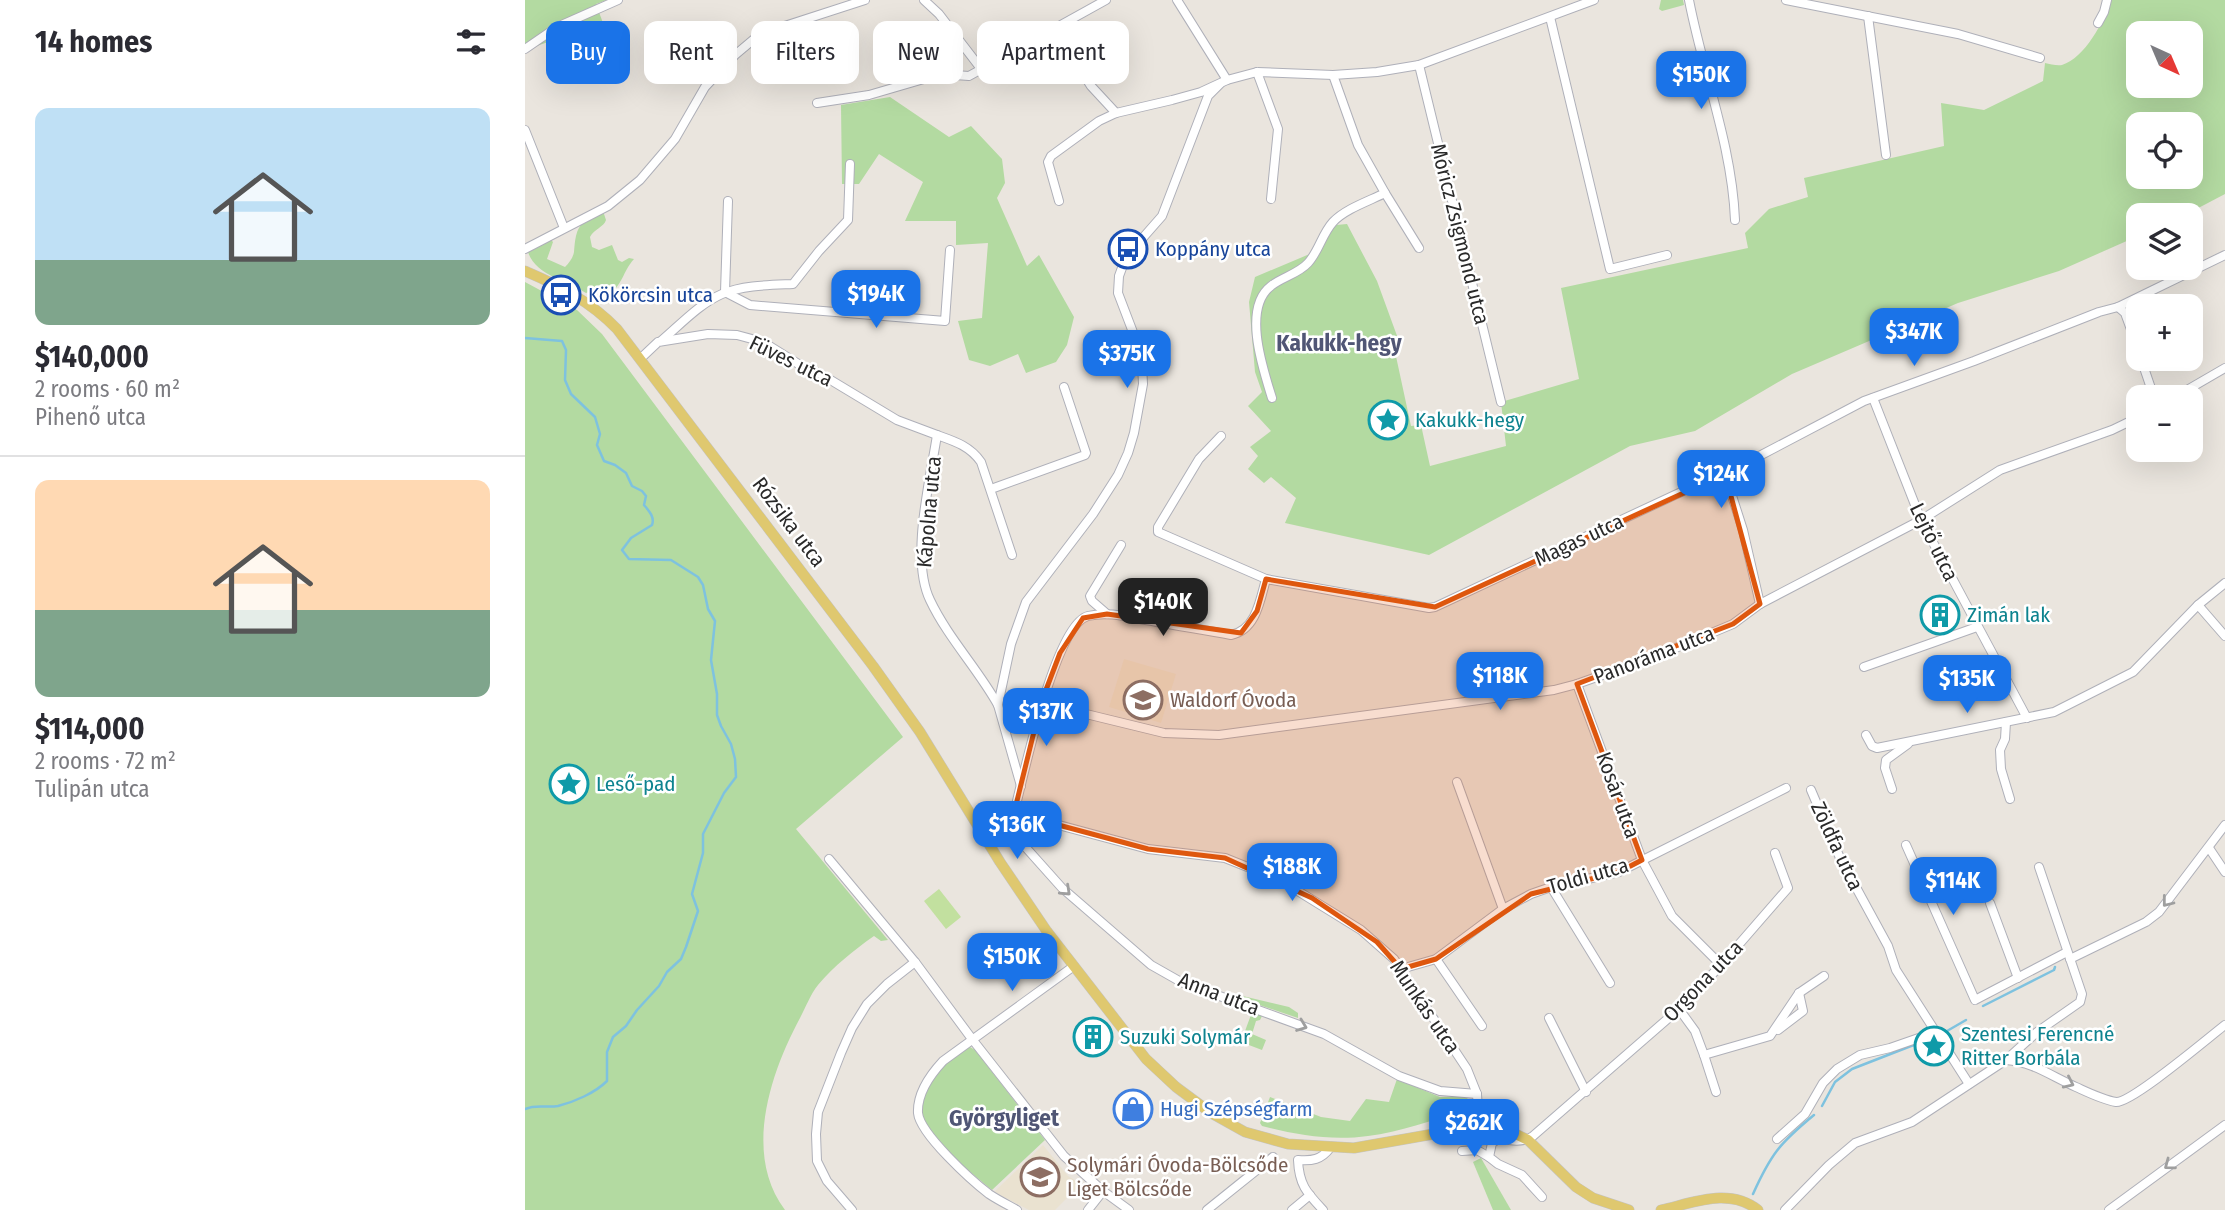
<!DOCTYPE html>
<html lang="en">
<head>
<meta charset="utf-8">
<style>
	:root { --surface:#fff; --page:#f2f2f3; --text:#2b2b33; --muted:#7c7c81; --line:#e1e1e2; --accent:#1a73e8 }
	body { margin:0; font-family:"Fira Sans Condensed",sans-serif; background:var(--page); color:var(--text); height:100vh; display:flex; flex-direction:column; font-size:26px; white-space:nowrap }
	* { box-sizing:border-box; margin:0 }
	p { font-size:23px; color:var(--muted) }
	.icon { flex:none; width:38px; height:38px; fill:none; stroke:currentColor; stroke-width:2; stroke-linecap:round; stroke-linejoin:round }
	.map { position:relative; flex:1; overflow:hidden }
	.details { display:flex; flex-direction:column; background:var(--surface); width:525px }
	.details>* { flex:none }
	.guide { position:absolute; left:21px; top:21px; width:665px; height:63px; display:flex; gap:14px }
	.needle { width:46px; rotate:136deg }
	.controls { position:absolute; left:1601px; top:21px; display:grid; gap:14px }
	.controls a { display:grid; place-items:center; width:77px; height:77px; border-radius:14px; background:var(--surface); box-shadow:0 7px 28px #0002; font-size:35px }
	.price { position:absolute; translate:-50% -60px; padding:0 16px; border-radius:14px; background:var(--accent); color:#fff; font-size:23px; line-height:46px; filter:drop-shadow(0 2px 4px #0008) }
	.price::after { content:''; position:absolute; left:50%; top:42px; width:21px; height:16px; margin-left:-10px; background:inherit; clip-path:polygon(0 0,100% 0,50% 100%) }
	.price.on { background:#222; color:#fff }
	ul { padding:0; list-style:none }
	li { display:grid; align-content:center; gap:14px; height:371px; padding:0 35px }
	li+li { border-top:2px solid var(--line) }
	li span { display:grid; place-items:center; height:217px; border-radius:14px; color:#555 }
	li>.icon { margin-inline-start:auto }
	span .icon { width:126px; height:126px; fill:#fffc; stroke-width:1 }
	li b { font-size:30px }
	h2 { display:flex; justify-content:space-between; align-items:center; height:84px; padding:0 35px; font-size:30px }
	.chip { padding:0 24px; border-radius:14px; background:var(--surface); box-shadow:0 7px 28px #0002; font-size:24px; line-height:63px }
	.chip.on { background:var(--accent); color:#fff }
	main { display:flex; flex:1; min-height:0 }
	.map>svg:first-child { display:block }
</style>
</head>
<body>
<main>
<section class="details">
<h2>14 homes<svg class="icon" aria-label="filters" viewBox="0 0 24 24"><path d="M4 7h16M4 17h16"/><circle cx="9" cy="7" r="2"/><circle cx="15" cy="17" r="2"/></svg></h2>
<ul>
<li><span style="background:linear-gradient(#bfe0f5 70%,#7fa58c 0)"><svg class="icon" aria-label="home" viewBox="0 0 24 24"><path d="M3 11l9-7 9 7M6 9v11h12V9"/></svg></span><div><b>$140,000</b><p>2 rooms · 60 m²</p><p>Pihenő utca</p></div></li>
<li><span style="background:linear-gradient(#ffd9b3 60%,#7fa58c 0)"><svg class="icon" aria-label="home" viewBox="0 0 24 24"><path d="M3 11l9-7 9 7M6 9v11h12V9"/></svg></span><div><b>$114,000</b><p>2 rooms · 72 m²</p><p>Tulipán utca</p></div></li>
</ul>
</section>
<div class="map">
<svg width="1700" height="1210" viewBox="0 0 1700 1210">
	<rect width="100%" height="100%" fill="#eae5de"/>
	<g fill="#eae2d0">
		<path d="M599 659 651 674 636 723 584 707Z"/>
		<path d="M518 1145 543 1176 556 1184 530 1210H504L469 1192Z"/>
	</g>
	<g fill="#b3daa1" fill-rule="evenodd">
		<path d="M0 0H82L71 4 78 23 0 50Z"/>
		<path d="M1136 0H1158L1159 5 1137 11 1134 9Z"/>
		<path d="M1586 0H1700V194L1660 215H1614L1613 236 1534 271 1433 303 1267 374 1170 431 1105 446 904 555 760 523 771 498 746 477 739 483 723 469 733 456 725 447 746 431 723 406 737 392 730 372 724 302 730 277 787 253 801 226 822 224 852 281 875 344 869 347 886 426 896 425 905 466 981 446 976 402 1054 379 1036 288 1223 248 1220 233 1244 209 1283 197 1279 178 1419 146 1416 103 1459 110 1518 81 1520 63C1525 64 1532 66 1537 65 1560 58 1579 21 1586 0ZM1614 33H1666V86H1614ZM1614 124H1666V177H1614Z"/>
		<path d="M365 97 424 137 446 126 477 159 480 183 472 198 502 266 514 255 549 317 542 345 531 362 501 373 493 354 465 366 444 360 433 321 457 318 463 243 431 245V221H380L398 182 354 154 334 184H317L316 105Z"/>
		<path d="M76 213 79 214 81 220C79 227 69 229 65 237L67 247 74 250 87 245 93 260 97 262 104 258 109 259C98 271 97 287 82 296L72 289 61 293C43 281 10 275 3 252L7 247 26 240 28 242 22 259 40 267C44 263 48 258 49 252 50 242 50 228 60 221 65 218 71 216 76 213Z"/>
		<path d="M0 282 52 310 77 334 378 737 271 829 363 940 356 941 349 936C329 950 309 966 293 985 285 995 281 1007 275 1018 245 1074 218 1154 260 1210H0Z"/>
		<path d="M705 993 764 1007 773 1013V1018L705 995Z"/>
		<path d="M727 1012 737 1016 735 1020 731 1021 727 1034 741 1040 737 1050 716 1042Z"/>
		<path d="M445 1047 450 1050 520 1140 467 1190C445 1171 410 1147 398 1120 393 1108 400 1089 408 1079 418 1066 430 1054 445 1047Z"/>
		<path d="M872 1079 915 1097H941L947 1103 949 1108 937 1112C907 1120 875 1132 843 1136 807 1141 771 1135 737 1126L735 1123 745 1097 796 1117 825 1121 841 1099 864 1102Z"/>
		<path d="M956 1158 986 1210H968L948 1162Z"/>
	</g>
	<path fill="#c2e09f" d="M414 889 436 917 421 929 399 901Z"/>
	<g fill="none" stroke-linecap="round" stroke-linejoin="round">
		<g stroke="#7ec2df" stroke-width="2.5">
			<path d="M0 338 37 341 41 350 40 380 46 394 70 417 75 434 72 445 79 461 90 465 101 473 107 486 117 491 121 496 119 505C124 511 130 517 127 525L106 538 97 550 104 559 146 560 173 577 178 585 183 609 190 621 186 660 192 694V715L196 726 206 744 210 759 211 777 199 793 178 834V853L167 894 173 911 161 947 156 959 142 972 134 986 112 1010 101 1026 88 1037 82 1052V1081C70 1093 49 1102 33 1106 21 1108 11 1104 0 1109"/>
			<path d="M1458 1006 1529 970 1530 967"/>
			<path d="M1422 1031 1441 1020"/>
			<path d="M1297 1106 1310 1082 1327 1069 1404 1039"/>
			<path d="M1228 1194C1246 1154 1255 1143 1289 1115"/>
		</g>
		<defs>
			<g id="minor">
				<path d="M399 0 414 14 457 70"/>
				<path d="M652 0 702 80"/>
				<path d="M1164 0C1178 73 1207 145 1210 220"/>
				<path d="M1261 0 1433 34 1515 58"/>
				<path d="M1343 16 1361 155"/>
				<path d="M1025 17 1085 269 1142 255"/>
				<path d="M1573 23 1579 12 1582 0"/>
				<path d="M529 28 566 86 591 113"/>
				<path d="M0 49 32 27 93 0"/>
				<path d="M894 65 976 402"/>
				<path d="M732 72 753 129 746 199"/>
				<path d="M808 75 833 145 860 193 894 248"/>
				<path d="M292 103 344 95 416 74 444 76 581 0"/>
				<path d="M0 130 39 228"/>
				<path d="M203 201 200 292 225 305 420 321 425 250"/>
				<path d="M534 201 523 162 526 156 574 121 591 113 647 100 676 92 702 80 732 72 808 75 852 72 894 65 1069 0"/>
				<path d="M0 249 83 206 115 180 150 139 180 87 210 55 235 34 340 0"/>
				<path d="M1593 307 1600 313 1614 351"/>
				<path d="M136 341C155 325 174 304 197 294 218 285 245 285 268 284L294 251 323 220 325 164"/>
				<path d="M115 359 133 342 183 334 212 335 238 342 283 370 294 373 372 420 412 435"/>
				<path d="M1616 359 1629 397"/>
				<path d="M1650 397 1700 368"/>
				<path d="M747 398C738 369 717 308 746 286 757 277 773 274 783 263 794 251 797 234 808 222 820 209 844 201 860 193"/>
				<path d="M1348 398 1396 520 1502 718"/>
				<path d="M696 436 674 459 633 527V532L741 579 904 608 910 607 1169 486 1200 474 1339 401 1449 361 1574 312 1593 307 1700 255"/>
				<path d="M1200 474 1218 530 1235 604"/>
				<path d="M466 489 560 455 561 453 539 387"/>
				<path d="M1673 605 1700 636"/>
				<path d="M582 614 567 601 565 596 596 545"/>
				<path d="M1339 667 1452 627"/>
				<path d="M1052 684 1117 860 1147 916 1196 965"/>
				<path d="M516 703 639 733 694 735 1029 690 1052 684 1134 655 1208 624 1235 604 1396 520 1475 470 1587 430 1614 417"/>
				<path d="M473 705C453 669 423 638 405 600 385 558 405 481 412 435 429 441 445 446 456 462L487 555"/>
				<path d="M1481 722 1480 739 1475 750 1476 769 1485 799"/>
				<path d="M1341 735 1347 746 1352 748 1529 712 1608 672 1673 605 1700 583"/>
				<path d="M932 782 978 909"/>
				<path d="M496 786 473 705 486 644 501 602 568 514 593 475 603 453 609 433 618 384 617 365 614 348 593 293 594 276 601 257 637 216 683 96 695 84"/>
				<path d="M1367 789 1360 768 1361 760 1383 744"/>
				<path d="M1286 790 1315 858 1363 946 1371 970 1444 1084"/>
				<path d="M489 813 623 849 700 858 755 880 836 930 869 959 942 1069 952 1094 954 1126"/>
				<path d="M489 813C498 779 530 624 563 616 585 611 606 618 627 621 653 626 680 630 706 635 731 630 735 601 741 579"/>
				<path d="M478 822 537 888 626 965 656 982 799 1034 874 1076 915 1091 952 1094"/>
				<path d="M458 836 489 813"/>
				<path d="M1381 845 1450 1000 1542 952"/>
				<path d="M1684 848 1700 872"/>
				<path d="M304 859 390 962 447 1039 539 1156 578 1191 604 1210"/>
				<path d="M1026 887 1085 983"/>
				<path d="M1465 903 1493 978"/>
				<path d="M911 959 957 1026"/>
				<path d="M1545 959 1621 922 1634 912 1700 825"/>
				<path d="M876 969 911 959 978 909 1006 894 1026 887 1094 872 1261 788"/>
				<path d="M1154 1009 1170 1031 1179 1055 1245 1036 1274 993 1299 976"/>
				<path d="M1024 1018 1061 1092"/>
				<path d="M1253 1030 1278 1011 1274 993"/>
				<path d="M1179 1055 1191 1092"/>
				<path d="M1481 1060C1508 1062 1526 1076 1551 1087 1562 1092 1578 1100 1591 1102 1607 1103 1683 1038 1700 1025"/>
				<path d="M1252 1139 1280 1114 1298 1083 1312 1069 1335 1055 1365 1048 1411 1032"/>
				<path d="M937 1151 952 1150 964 1157"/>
				<path d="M1017 1197 997 1175 973 1164 964 1157 967 1143 975 1138C986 1141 998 1143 1008 1136L1154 1009 1196 965 1263 888 1250 853"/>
				<path d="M327 1210 302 1181 292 1161 291 1134 293 1112 316 1053 327 1028 342 1004 362 984 390 962"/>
				<path d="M492 1210C483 1205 473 1200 464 1194 447 1181 395 1134 393 1113 392 1093 405 1075 418 1061L549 966"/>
				<path d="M563 1210 578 1191"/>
				<path d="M682 1210 748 1157"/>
				<path d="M767 1210 785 1195"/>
				<path d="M798 1210C782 1193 774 1185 773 1160 787 1161 796 1160 805 1148"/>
				<path d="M1260 1210 1304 1165 1330 1143 1387 1122 1481 1060 1512 1032 1555 1002 1557 994 1514 867"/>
				<path d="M1584 1210 1700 1125"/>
			</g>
			<g id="major">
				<path d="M0 271C35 286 65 301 92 329L348 666 395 732 475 862 521 930 621 1059 651 1087 686 1113 720 1132 763 1144 829 1148 954 1126 978 1128 1003 1140 1051 1187 1068 1198 1104 1210"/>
				<path d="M1136 1210C1168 1203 1204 1187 1233 1210"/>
			</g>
		</defs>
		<use href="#minor" stroke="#afb0b9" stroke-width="10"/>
		<use href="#major" stroke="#c3c3c3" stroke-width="11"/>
		<use href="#minor" stroke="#fff" stroke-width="8"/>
		<use href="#major" stroke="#dfc86f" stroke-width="10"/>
	</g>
	<defs><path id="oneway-chevron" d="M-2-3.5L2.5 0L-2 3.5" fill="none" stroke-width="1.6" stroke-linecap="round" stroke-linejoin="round" transform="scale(1.75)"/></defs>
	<g stroke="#9f9f9f">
		<use href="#oneway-chevron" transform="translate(541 891) rotate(43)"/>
		<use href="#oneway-chevron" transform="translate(1642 902) rotate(128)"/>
		<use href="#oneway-chevron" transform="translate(777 1026) rotate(21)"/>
		<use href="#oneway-chevron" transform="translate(1544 1083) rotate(25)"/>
		<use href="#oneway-chevron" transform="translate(1644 1165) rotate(143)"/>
	</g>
	<path fill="#de570e" fill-opacity="0.2" stroke="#de570e" stroke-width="5" stroke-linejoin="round" d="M1200 474 1235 604 1208 624 1052 684 1117 860 1094 872 1006 894 911 959 876 969 852 942 787 898 700 858 623 849 489 813 516 703 535 653 558 618 582 614 716 633 732 611 741 579 910 607Z"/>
	<defs>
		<symbol id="bus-ring" viewBox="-11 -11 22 22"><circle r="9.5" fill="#fff" stroke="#1a4fb4" stroke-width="1.5"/><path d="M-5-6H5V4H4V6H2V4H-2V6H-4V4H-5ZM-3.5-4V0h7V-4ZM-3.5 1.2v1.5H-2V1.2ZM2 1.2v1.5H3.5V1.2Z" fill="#1a4fb4"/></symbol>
		<symbol id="sight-ring" viewBox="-11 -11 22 22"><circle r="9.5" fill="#fff" stroke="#0f9aa8" stroke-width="1.5"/><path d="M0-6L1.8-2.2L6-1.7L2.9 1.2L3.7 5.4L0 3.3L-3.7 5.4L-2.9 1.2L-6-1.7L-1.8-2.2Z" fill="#0f9aa8"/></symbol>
		<symbol id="building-ring" viewBox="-11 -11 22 22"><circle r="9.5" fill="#fff" stroke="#0f9aa8" stroke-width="1.5"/><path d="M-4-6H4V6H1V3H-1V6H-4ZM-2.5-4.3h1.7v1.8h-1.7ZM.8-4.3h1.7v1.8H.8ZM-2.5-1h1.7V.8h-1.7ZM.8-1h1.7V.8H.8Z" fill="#0f9aa8"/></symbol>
		<symbol id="school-ring" viewBox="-11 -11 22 22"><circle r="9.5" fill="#fff" stroke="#8d6e63" stroke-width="1.5"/><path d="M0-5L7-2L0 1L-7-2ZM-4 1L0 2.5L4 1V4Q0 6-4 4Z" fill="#8d6e63"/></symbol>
		<symbol id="shop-ring" viewBox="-11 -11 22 22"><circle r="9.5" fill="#fff" stroke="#3f7fe0" stroke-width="1.5"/><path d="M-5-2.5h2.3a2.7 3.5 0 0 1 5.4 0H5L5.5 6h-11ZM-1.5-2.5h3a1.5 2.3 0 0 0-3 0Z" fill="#3f7fe0"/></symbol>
	</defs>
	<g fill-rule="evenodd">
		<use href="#bus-ring" x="581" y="227" width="44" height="44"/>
		<use href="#bus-ring" x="14" y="273" width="44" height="44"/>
		<use href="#sight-ring" x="841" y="398" width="44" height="44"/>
		<use href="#building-ring" x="1393" y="593" width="44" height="44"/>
		<use href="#school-ring" x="596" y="678" width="44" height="44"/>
		<use href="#sight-ring" x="22" y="762" width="44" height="44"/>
		<use href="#building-ring" x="546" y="1015" width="44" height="44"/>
		<use href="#sight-ring" x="1387" y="1024" width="44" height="44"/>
		<use href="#shop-ring" x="586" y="1087" width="44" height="44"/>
		<use href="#school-ring" x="493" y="1155" width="44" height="44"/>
	</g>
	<g text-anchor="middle" stroke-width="5" stroke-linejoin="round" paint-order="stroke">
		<g font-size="21" fill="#2a2a2a" stroke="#fff">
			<text transform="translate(935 234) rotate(76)" y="7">Móricz Zsigmond utca</text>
			<text transform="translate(266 361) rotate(26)" y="7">Füves utca</text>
			<text transform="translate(404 512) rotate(-85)" y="7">Kápolna utca</text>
			<text transform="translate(264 522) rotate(53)" y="7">Rózsika utca</text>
			<text transform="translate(1054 540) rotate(-25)" y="7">Magas utca</text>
			<text transform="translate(1409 542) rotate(64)" y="7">Lejtő utca</text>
			<text transform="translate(1129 655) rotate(-21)" y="7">Panoráma utca</text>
			<text transform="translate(1093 795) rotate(70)" y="7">Kosár utca</text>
			<text transform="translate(1312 846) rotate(65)" y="7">Zöldfa utca</text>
			<text transform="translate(1063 876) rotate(-16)" y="7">Toldi utca</text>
			<text transform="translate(1178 981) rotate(-46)" y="7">Orgona utca</text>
			<text transform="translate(694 994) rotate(21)" y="7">Anna utca</text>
			<text transform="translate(900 1007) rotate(56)" y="7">Munkás utca</text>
		</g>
		<g font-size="21" fill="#164399" stroke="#fff" text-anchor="start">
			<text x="630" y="256">Koppány utca</text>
			<text x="63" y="302">Kökörcsin utca</text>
		</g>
		<g font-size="21" fill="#0d838f" stroke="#fff" text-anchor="start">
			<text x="890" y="427">Kakukk-hegy</text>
			<text x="1442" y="622">Zimán lak</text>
			<text x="71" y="791">Leső-pad</text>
			<text x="1436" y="1041">Szentesi Ferencné<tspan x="1436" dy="24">Ritter Borbála</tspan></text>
			<text x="595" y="1044">Suzuki Solymár</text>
		</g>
		<g font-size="21" fill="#785e54" stroke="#fff" text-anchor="start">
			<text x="645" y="707">Waldorf Óvoda</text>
			<text x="542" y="1172">Solymári Óvoda-Bölcsőde<tspan x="542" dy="24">Liget Bölcsőde</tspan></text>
		</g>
		<g font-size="21" fill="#366cbe" stroke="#fff" text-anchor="start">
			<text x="635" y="1116">Hugi Szépségfarm</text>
		</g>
		<g font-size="23" font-weight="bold" fill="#505675" stroke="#fff">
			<text x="814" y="351">Kakukk-hegy</text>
			<text x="479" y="1126">Györgyliget</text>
		</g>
	</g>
</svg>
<div class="controls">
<a><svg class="needle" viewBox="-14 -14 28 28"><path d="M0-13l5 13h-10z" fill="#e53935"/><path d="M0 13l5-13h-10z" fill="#7c7c81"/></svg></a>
<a><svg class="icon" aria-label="locate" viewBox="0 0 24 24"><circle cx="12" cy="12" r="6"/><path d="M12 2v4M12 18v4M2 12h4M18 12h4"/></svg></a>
<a><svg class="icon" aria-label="layers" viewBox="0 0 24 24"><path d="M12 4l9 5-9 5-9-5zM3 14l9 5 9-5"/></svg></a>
<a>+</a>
<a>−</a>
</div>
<b class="price" style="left:1176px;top:111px">$150K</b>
<b class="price" style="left:351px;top:330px">$194K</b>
<b class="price" style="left:1389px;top:368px">$347K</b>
<b class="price" style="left:602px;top:390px">$375K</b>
<b class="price" style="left:1196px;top:510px">$124K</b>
<b class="price on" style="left:638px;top:638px">$140K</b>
<b class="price" style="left:975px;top:712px">$118K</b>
<b class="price" style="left:1442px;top:715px">$135K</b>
<b class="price" style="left:521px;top:748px">$137K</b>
<b class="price" style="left:492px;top:861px">$136K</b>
<b class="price" style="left:767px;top:903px">$188K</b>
<b class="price" style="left:1428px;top:917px">$114K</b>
<b class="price" style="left:487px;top:993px">$150K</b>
<b class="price" style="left:949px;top:1159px">$262K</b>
<div class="guide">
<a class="chip on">Buy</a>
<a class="chip">Rent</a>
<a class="chip">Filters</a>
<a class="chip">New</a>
<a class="chip">Apartment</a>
</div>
</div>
</main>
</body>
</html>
